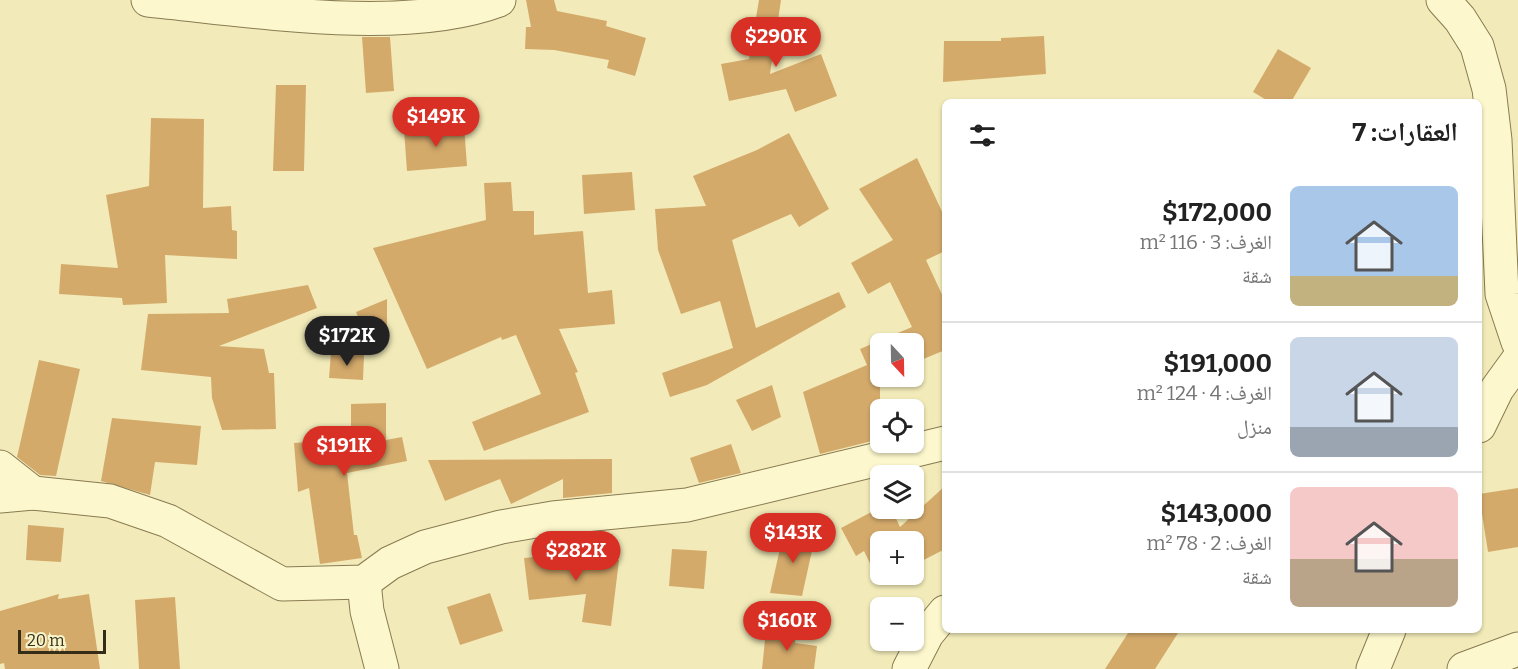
<!DOCTYPE html>
<html lang="ar">
<head>
<meta charset="utf-8">
<style>
	:root { --surface:#fff; --page:#f6f6f6; --text:#222; --muted:#767676; --line:#e0e0e0; --accent:#d93025 }
	body { margin:0; font-family:Bitter,"Noto Naskh Arabic",serif; background:var(--page); color:var(--text); direction:rtl; height:100vh; display:flex; flex-direction:column; font-size:22px; white-space:nowrap }
	* { box-sizing:border-box; margin:0 }
	p { font-size:20px; color:var(--muted) }
	.icon { flex:none; width:33px; height:33px; fill:none; stroke:currentColor; stroke-width:2; stroke-linecap:round; stroke-linejoin:round }
	.map { position:relative; flex:1; overflow:hidden; direction:ltr }
	.sheet { position:absolute; left:942px; top:99px; width:540px; height:534px; display:flex; flex-direction:column; background:var(--surface); border-radius:9px; box-shadow:0 2px 4px #0004; direction:rtl }
	.sheet>* { flex:none }
	.needle { width:39px; rotate:158deg }
	.buttons { position:absolute; left:870px; top:333px; display:grid; gap:12px }
	.buttons a { display:grid; place-items:center; width:54px; height:54px; border-radius:9px; background:var(--surface); box-shadow:0 2px 4px #0004; font-size:30px }
	.scale { position:absolute; left:18px; bottom:15px; width:88px; box-sizing:border-box; padding-left:6px; border:3px solid #362d19; border-top:0; font-size:16px; line-height:21px; white-space:nowrap; color:#362d19; -webkit-text-stroke:4px #f8f4c9; paint-order:stroke }
	.price { position:absolute; translate:-50% -51px; padding:0 14px; border-radius:21px; background:var(--accent); color:#fff; font-size:20px; line-height:39px; filter:drop-shadow(0 2px 3px #0008) }
	.price::after { content:''; position:absolute; left:50%; top:36px; width:18px; height:14px; margin-left:-9px; background:inherit; clip-path:polygon(0 0,100% 0,50% 100%) }
	.price.on { background:#222; color:#fff }
	ul { padding:0; list-style:none }
	li { display:flex; align-items:center; gap:18px; height:150px; padding:0 24px }
	li+li { border-top:2px solid var(--line) }
	li span { display:grid; place-items:center; flex:none; width:168px; height:120px; border-radius:9px; color:#555 }
	li>.icon { margin-inline-start:auto }
	span .icon { width:72px; height:72px; fill:#fffc; stroke-width:1 }
	li b { font-size:26px }
	h2 { display:flex; justify-content:space-between; align-items:center; height:72px; padding:0 24px; font-size:26px }
	.map>svg:first-child { display:block }
</style>
</head>
<body>
<div class="map">
<svg width="1518" height="669" viewBox="0 0 1518 669">
	<rect width="100%" height="100%" fill="#f2ebb9"/>
	<g fill="#d4aa6b">
		<path d="M526 0H554L557 11 607 21 606 26 646 38 635 76 607 68 609 60 554 50 525 49 526 27H531Z"/>
		<path d="M759 0H781L770 74 821 54 837 96 795 112 786 89 729 101 721 64 749 59Z"/>
		<path d="M1044 36 1046 74 943 82 944 41H1001V38Z"/>
		<path d="M362 37H390L394 91 366 93Z"/>
		<path d="M1278 49 1311 68 1291 102H1270L1253 92Z"/>
		<path d="M276 85H306L304 171H273Z"/>
		<path d="M151 118 204 119 203 208 231 206 232 230 237 231V259L165 255 167 303 123 305 122 298 59 294 61 264 118 268 106 195 149 186Z"/>
		<path d="M464 125 467 166 407 171 404 130Z"/>
		<path d="M789 133 829 209 799 227 791 214 732 240 756 328 839 292 846 307 707 385 670 397 662 373 733 348 720 301 681 314 658 250 655 209 706 206 693 176 757 150Z"/>
		<path d="M917 158 945 218V251L926 260 945 301V350L914 363V344H880V439L820 454 803 392 867 365 860 349 912 327 890 282 868 294 851 263 893 240 859 189Z"/>
		<path d="M632 172 635 210 584 214 582 175Z"/>
		<path d="M511 182 513 211H534V235L583 231 588 293 612 290 615 324 559 329 578 372 575 373 589 412 484 451 472 422 541 394 516 335 502 340 501 337 427 369 373 248 486 220 484 183Z"/>
		<path d="M308 285 317 308 219 346 264 349 269 373H274L276 429 222 430 212 398 211 377 141 370 148 314 229 313 227 299Z"/>
		<path d="M387 299V337L369 344 356 312Z"/>
		<path d="M331 353 364 355 363 380 329 378Z"/>
		<path d="M39 360 80 369 56 476 40 475 17 457Z"/>
		<path d="M772 385 781 417 752 431 736 400Z"/>
		<path d="M386 403V440L402 437 407 461 347 473 354 535H357L362 558 320 564 309 488 298 492 294 443 351 439V404Z"/>
		<path d="M112 418 201 426 197 465 155 462 150 495 101 481Z"/>
		<path d="M731 444 741 473 699 483 690 458Z"/>
		<path d="M612 459V493L563 498V479L511 504 500 479 445 501 428 460Z"/>
		<path d="M945 486V549L914 565V542H880V574H895L879 582 864 551 856 556 841 528 879 508H891L900 527Z"/>
		<path d="M1518 488V547L1488 552 1479 494Z"/>
		<path d="M28 525 64 528 61 562 26 560Z"/>
		<path d="M784 531 815 537 802 596 770 593Z"/>
		<path d="M672 549 707 551 704 589 669 586Z"/>
		<path d="M566 554 619 560 611 626 582 622 586 594 529 600 524 558Z"/>
		<path d="M490 593 503 631 460 645 447 607Z"/>
		<path d="M59 594 58 599 89 594 100 669H5L4 663 0 664V611Z"/>
		<path d="M175 597 180 669H139L135 600Z"/>
		<path d="M766 630H796L795 643 817 646 814 669H762Z"/>
		<path d="M1130 630H1180L1155 669H1105Z"/>
	</g>
	<g fill="none" stroke-linecap="round" stroke-linejoin="round">
		<defs>
			<g id="minor">
				<path d="M148 0C250 10 403 36 499 0"/>
				<path d="M1443 0 1460 19 1477 46 1489 89 1495 140 1502 294 1518 342"/>
				<path d="M1479 426 1497 389 1518 360"/>
				<path d="M0 467 33 493"/>
				<path d="M0 496 33 493 110 501 168 521 282 584 364 582 390 563 425 547 501 527 553 518 687 505 945 443"/>
				<path d="M364 582 367 611 382 669"/>
				<path d="M909 669 927 634 945 612"/>
				<path d="M1373 669 1389 630"/>
				<path d="M1464 669 1518 649"/>
			</g>
		</defs>
		<use href="#minor" stroke="#897a52" stroke-width="35"/>
		<use href="#minor" stroke="#fcf7cc" stroke-width="33"/>
	</g>
</svg>
<div class="buttons">
<a><svg class="needle" viewBox="-14 -14 28 28"><path d="M0-13l5 13h-10z" fill="#e53935"/><path d="M0 13l5-13h-10z" fill="#767676"/></svg></a>
<a><svg class="icon" aria-label="locate" viewBox="0 0 24 24"><circle cx="12" cy="12" r="6"/><path d="M12 2v4M12 18v4M2 12h4M18 12h4"/></svg></a>
<a><svg class="icon" aria-label="layers" viewBox="0 0 24 24"><path d="M12 4l9 5-9 5-9-5zM3 14l9 5 9-5"/></svg></a>
<a>+</a>
<a>−</a>
</div>
<div class="scale">20 m</div>
<b class="price" style="left:776px;top:68px">$290K</b>
<b class="price" style="left:436px;top:148px">$149K</b>
<b class="price on" style="left:347px;top:367px">$172K</b>
<b class="price" style="left:344px;top:477px">$191K</b>
<b class="price" style="left:793px;top:564px">$143K</b>
<b class="price" style="left:576px;top:582px">$282K</b>
<b class="price" style="left:787px;top:652px">$160K</b>
<section class="sheet">
<h2>العقارات: 7<svg class="icon" aria-label="filters" viewBox="0 0 24 24"><path d="M4 7h16M4 17h16"/><circle cx="9" cy="7" r="2"/><circle cx="15" cy="17" r="2"/></svg></h2>
<ul>
<li><span style="background:linear-gradient(#a9c7e8 75%,#c2b280 0)"><svg class="icon" aria-label="home" viewBox="0 0 24 24"><path d="M3 11l9-7 9 7M6 9v11h12V9"/></svg></span><div><b>$172,000</b><p>الغرف: 3 · 116 m²</p><p>شقة</p></div></li>
<li><span style="background:linear-gradient(#c9d6e8 75%,#9aa5b1 0)"><svg class="icon" aria-label="home" viewBox="0 0 24 24"><path d="M3 11l9-7 9 7M6 9v11h12V9"/></svg></span><div><b>$191,000</b><p>الغرف: 4 · 124 m²</p><p>منزل</p></div></li>
<li><span style="background:linear-gradient(#f6c9c9 60%,#b9a48a 0)"><svg class="icon" aria-label="home" viewBox="0 0 24 24"><path d="M3 11l9-7 9 7M6 9v11h12V9"/></svg></span><div><b>$143,000</b><p>الغرف: 2 · 78 m²</p><p>شقة</p></div></li>
</ul>
</section>
</div>
</body>
</html>
